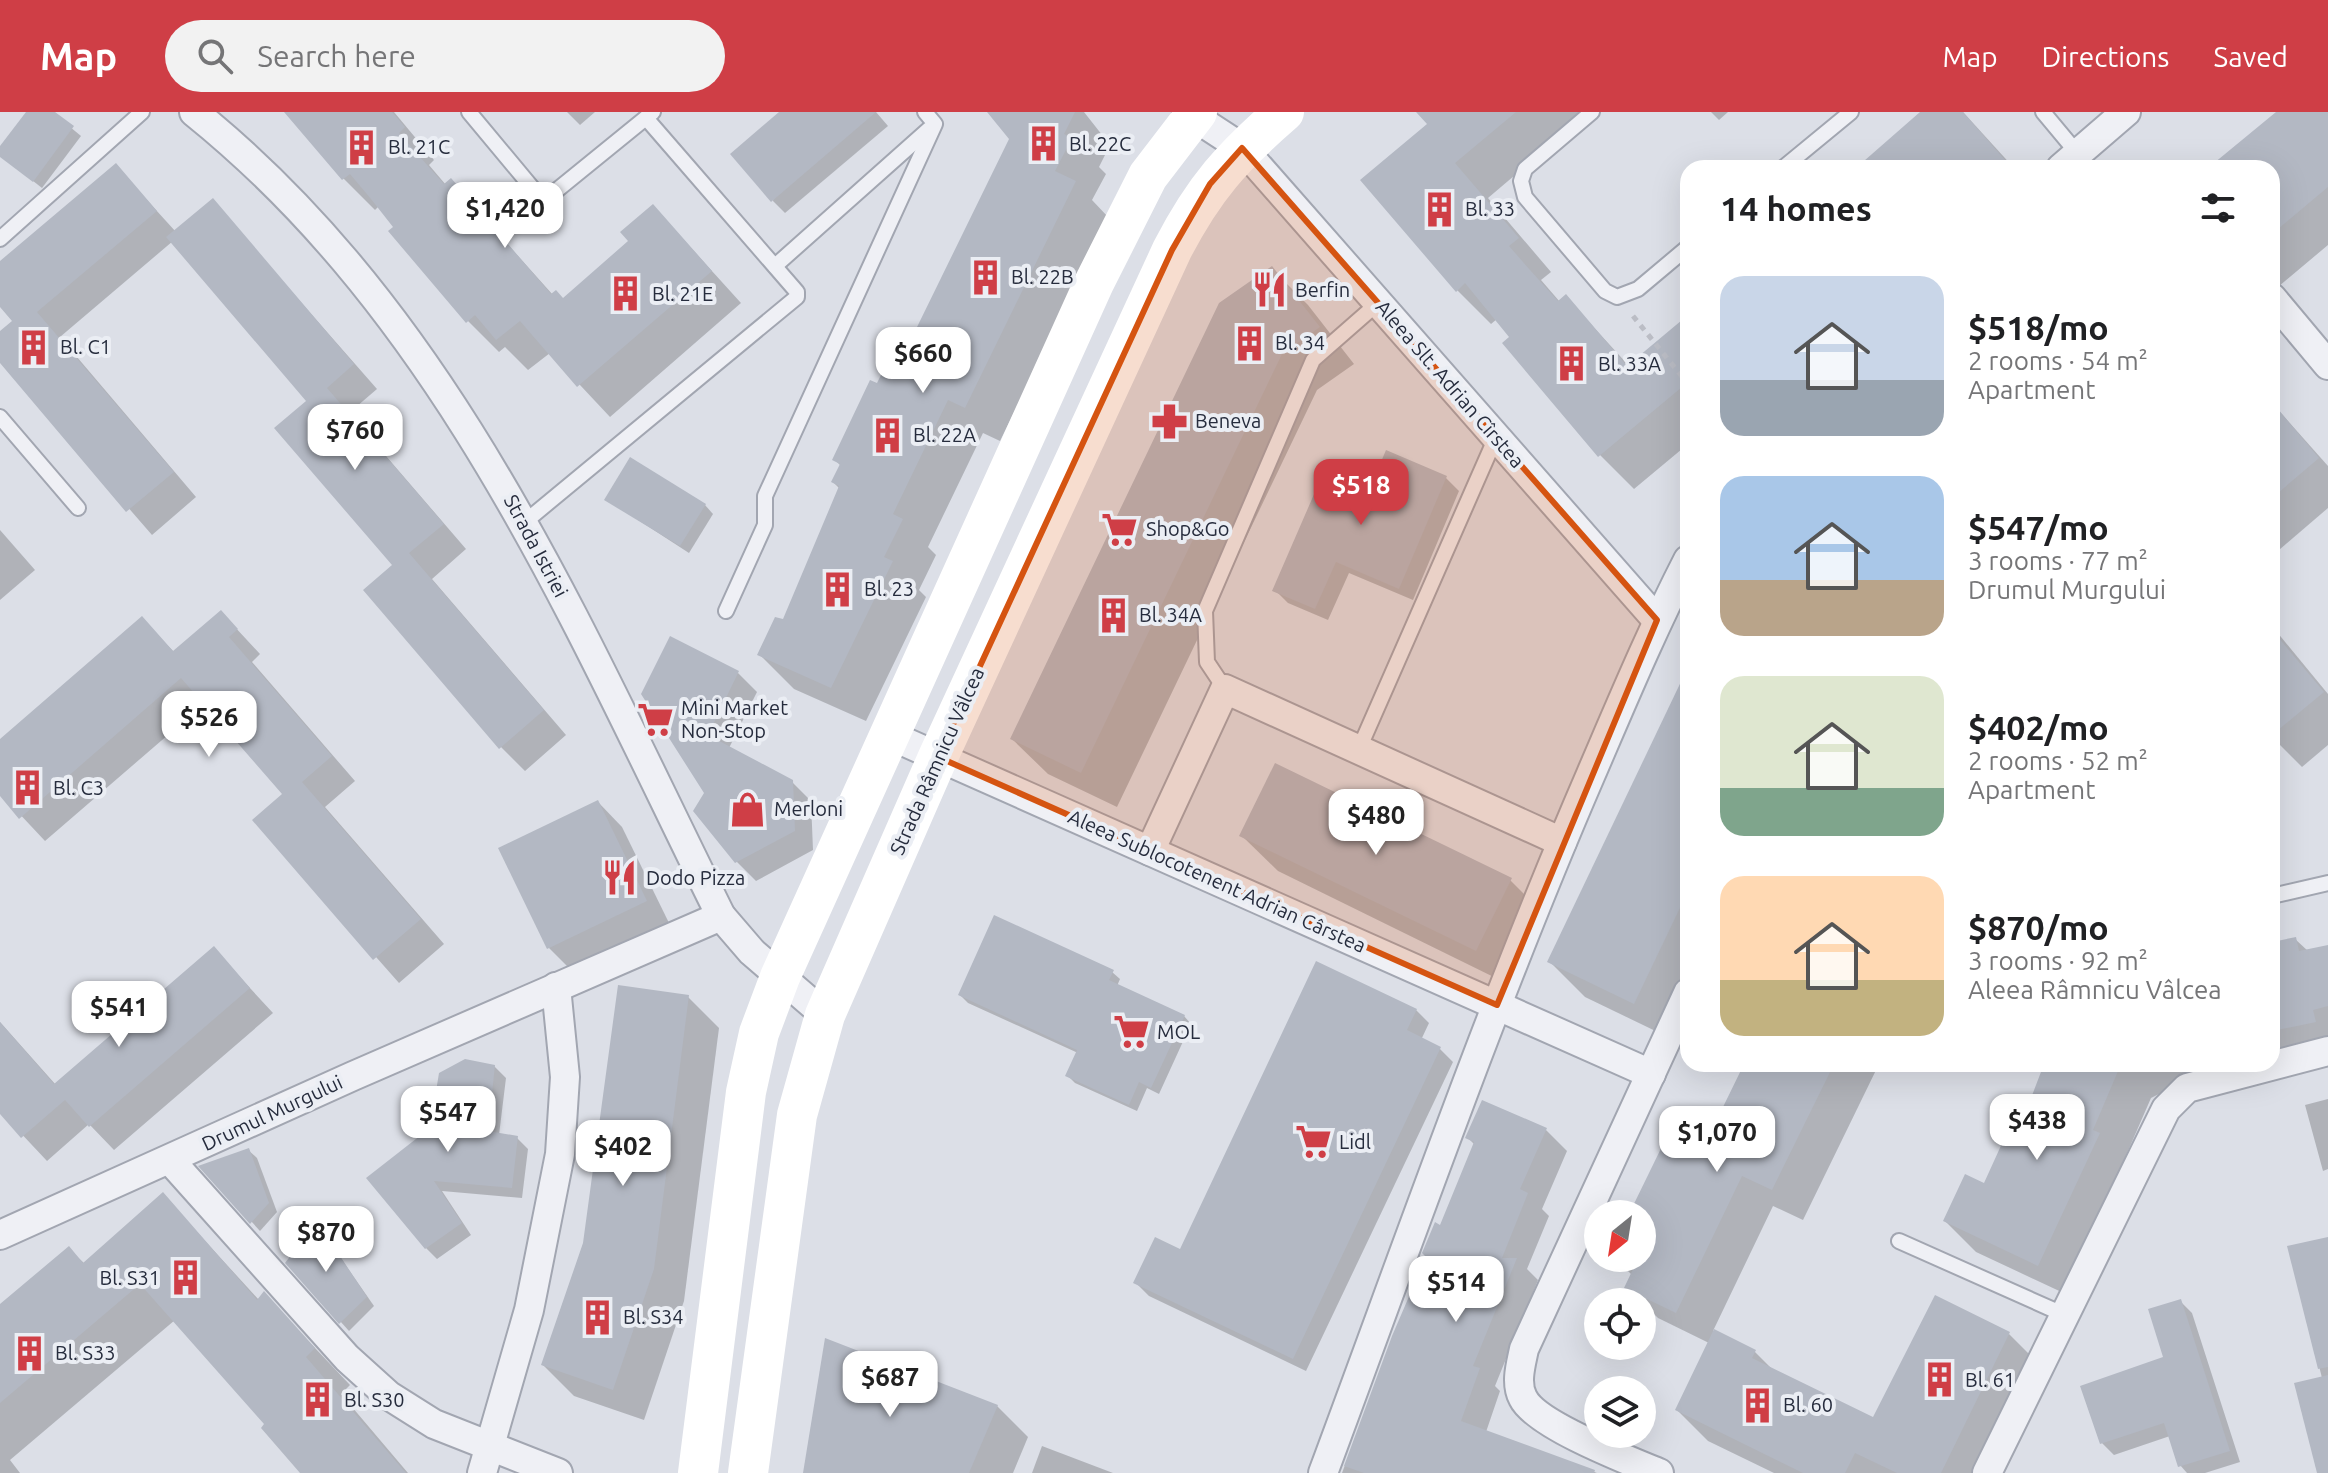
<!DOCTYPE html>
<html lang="en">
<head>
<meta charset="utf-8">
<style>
	:root { --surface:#fff; --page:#f2f2f2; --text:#202124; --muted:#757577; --accent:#cf3e46 }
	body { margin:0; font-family:Ubuntu,sans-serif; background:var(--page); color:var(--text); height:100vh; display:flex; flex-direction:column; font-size:30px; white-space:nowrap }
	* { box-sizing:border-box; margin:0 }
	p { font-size:26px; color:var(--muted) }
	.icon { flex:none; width:44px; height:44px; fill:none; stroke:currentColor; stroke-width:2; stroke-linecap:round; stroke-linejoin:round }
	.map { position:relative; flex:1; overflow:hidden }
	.drawer { position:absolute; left:1680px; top:48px; width:600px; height:912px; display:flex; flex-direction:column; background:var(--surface); border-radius:24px; box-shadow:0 8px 32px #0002 }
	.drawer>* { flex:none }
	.needle { width:52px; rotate:210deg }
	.controls { position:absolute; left:1584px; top:1088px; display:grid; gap:16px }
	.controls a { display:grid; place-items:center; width:72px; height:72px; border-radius:50%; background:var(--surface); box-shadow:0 8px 32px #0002; font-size:40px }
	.price { position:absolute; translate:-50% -68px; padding:0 18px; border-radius:16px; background:#fff; color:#222; font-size:26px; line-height:52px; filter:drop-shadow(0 2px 4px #0008) }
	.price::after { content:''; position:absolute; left:50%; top:48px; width:24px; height:18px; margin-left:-12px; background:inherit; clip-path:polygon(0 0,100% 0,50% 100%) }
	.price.selected { background:var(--accent); color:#fff }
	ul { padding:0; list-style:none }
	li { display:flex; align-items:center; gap:24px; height:200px; padding:0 40px }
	li span { display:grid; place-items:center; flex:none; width:224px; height:160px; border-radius:24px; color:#555 }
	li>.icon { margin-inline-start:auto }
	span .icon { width:96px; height:96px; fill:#fffc; stroke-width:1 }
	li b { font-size:34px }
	h2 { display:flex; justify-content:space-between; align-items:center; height:96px; padding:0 40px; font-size:34px }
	header { display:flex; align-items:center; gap:48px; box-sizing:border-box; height:112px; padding:0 40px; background:var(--accent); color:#fff }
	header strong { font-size:38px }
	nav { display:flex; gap:44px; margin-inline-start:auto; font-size:28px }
	.search { width:560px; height:72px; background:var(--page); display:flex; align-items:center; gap:20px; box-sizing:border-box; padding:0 28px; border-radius:44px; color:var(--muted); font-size:30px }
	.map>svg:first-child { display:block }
</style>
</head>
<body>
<header>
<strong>Map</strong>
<div class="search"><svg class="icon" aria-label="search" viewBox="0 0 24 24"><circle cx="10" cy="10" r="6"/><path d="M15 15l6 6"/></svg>Search here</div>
<nav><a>Map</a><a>Directions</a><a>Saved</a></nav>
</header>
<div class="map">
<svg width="2328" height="1361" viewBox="0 0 2328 1361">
	<rect width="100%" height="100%" fill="#dcdfe7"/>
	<g fill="#0003">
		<path d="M28 0H52L81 24 42 76 0 43V37Z"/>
		<path d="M286 0H394L434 48 429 53 446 73 451 69 553 183 563 188 631 130 653 94 741 191 610 305 550 241 528 258 505 235 499 240 468 209 379 94 375 98 344 67Z"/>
		<path d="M567 0H595L580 13Z"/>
		<path d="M782 0H876L888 14 785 101 773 89Z"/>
		<path d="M989 0H1084L1110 33 1099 55 1106 62 1092 88 1109 106 1000 329 983 321 928 435 936 443 919 478 926 485 866 609 794 577 759 542 784 510 840 377 833 370 841 354 834 347 878 274 897 261 1011 27Z"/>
		<path d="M1419 0H1589L1488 86 1551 160 1541 168 1560 190 1566 185 1630 255 1688 204V332L1634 377 1600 343 1497 207 1491 212 1457 178 1430 12Z"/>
		<path d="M1711 0H1728L1719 8Z"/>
		<path d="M1923 0H1963L2014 56H1858Z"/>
		<path d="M2281 0H2328V133L2272 180V56H2213Z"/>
		<path d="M116 54 176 120 212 89 377 277 349 301 466 437 432 467 566 623 525 659 501 635 395 454 309 289 173 129 60 225 196 385 152 423 0 248V222L15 209 0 192V152Z"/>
		<path d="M1272 157 1308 193 1354 252 1317 278 1117 695 1048 662 1012 627Z"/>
		<path d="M2272 291 2328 354V396L2272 444Z"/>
		<path d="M1446 366 1459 379 1413 488 1349 461 1328 508 1288 491 1275 478 1374 371Z"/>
		<path d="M606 387 705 393 713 402 689 441Z"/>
		<path d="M0 418 35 458 0 488Z"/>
		<path d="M221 500 260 542 252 550 355 669 325 695 444 832 399 871 255 708 284 682 205 591 45 729 0 681V629L142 507 174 540Z"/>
		<path d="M2272 514 2328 582V633L2302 655 2272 625Z"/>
		<path d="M1688 559V889L1670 926 1585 885 1550 850Z"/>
		<path d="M738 561 757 580 729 636 792 670 811 689 813 738 756 769 737 750 707 681 643 582Z"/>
		<path d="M598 690 622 715 670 813 573 860 549 836Z"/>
		<path d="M1242 724 1510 768 1546 804 1512 874 1278 759Z"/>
		<path d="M2295 827 2308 839 2328 835V945L2177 973 2151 986 2124 1048 2130 1054 2070 1184 1976 1140 1945 1109 1984 1074 2032 989 2046 952H2272V832Z"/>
		<path d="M214 837 273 901 114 1038 89 1012 47 1049 0 999V910L56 973Z"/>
		<path d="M1112 860 1120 867 1117 874 1184 904 1191 912 1159 982 1147 976 1137 999 1075 971 1067 963 1078 941 968 891 960 883Z"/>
		<path d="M688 885 719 916 684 1189 644 1308 574 1284 543 1253Z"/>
		<path d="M1416 898 1429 911 1421 928 1440 937 1453 950 1306 1259 1149 1184 1136 1171 1181 1139Z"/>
		<path d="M1746 952H1879L1803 1108 1773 1094 1713 1219 1755 1240 1773 1258 1874 1308 2009 1222 2040 1253 1987 1361H1774L1708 1329 1677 1298 1709 1231 1658 1206 1627 1175 1632 1163 1615 1146H1642V1102H1631L1704 1039Z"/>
		<path d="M494 954 506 966 499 1023 517 1026 528 1037 522 1086 442 1079 471 1123 437 1147 426 1136 432 1017Z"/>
		<path d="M2328 987V1057L2323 1059 2305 993Z"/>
		<path d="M1546 1018 1567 1039 1542 1097 1549 1104 1527 1157 1538 1168 1495 1274 1500 1279 1486 1320 1597 1361H1342L1393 1225 1475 1033 1468 1026Z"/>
		<path d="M248 1038 257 1046 277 1100 260 1119 202 1055Z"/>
		<path d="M163 1083 259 1188 264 1182 350 1273 341 1282 408 1361H303L267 1313 175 1208 10 1348 20 1361H0V1195L69 1137 85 1152Z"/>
		<path d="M317 1112 374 1194 349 1219 288 1151Z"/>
		<path d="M2328 1127V1334L2322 1266 2290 1136Z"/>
		<path d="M2180 1189 2192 1201 2240 1350 2205 1361H2187L2180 1353 2170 1324 2114 1343 2102 1331 2166 1247Z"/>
		<path d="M997 1294 1028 1325 1013 1361H805Z"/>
		<path d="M1042 1334 1113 1361H1032Z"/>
	</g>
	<g fill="#b3b8c3">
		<path d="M26 0H55L74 14 33 70 0 45V34Z"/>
		<path d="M284 0H392L405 15 399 21 420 45 444 72 451 66 551 182 556 178 563 186 628 129 620 120 653 92 712 159 577 275 520 209 496 228 475 203 466 211 388 119 393 115 371 87 350 62 342 68Z"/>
		<path d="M779 0H876L771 90 730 42Z"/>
		<path d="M987 0H1075L1064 22 1072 26 1055 59 1076 69 965 296 948 288 893 402 903 407 884 445 893 449 831 576 757 543 775 505 783 507 839 374 831 370 840 352 832 348 870 268 877 271 886 253 896 258 1009 27Z"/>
		<path d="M1416 0H1516L1455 51 1519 126 1509 134 1530 158 1558 189 1566 182 1627 254 1688 203V270L1598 345 1502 231 1509 225 1465 171 1456 180 1360 68 1427 12Z"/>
		<path d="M1920 0H1963L2012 56H1856Z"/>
		<path d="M2276 0H2328V75L2272 122V56H2208Z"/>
		<path d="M116 51 157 99 37 200 174 360 126 400 0 251V219L12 209 0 195V149Z"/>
		<path d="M213 86 354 252 327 276 444 412 409 441 544 598 499 637 363 478 392 453 274 316 306 289 166 125Z"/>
		<path d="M1272 154 1320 215 1282 242 1081 661 1010 627 1219 191Z"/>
		<path d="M2272 290 2319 346 2272 386Z"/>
		<path d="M1386 338 1447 364 1399 477 1336 450 1315 497 1272 479 1328 350 1373 369Z"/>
		<path d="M630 345 706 392 680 434 604 388Z"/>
		<path d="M221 498 238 517 229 525 332 644 302 670 421 807 373 848 252 708 282 682 181 566 19 707 0 684V627L142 504 173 539Z"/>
		<path d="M2272 518 2324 580 2272 623Z"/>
		<path d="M670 524 739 559 708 623 793 668 795 719 735 751 693 699 704 681 641 582Z"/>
		<path d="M1688 555V779L1634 892 1547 850Z"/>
		<path d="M1275 651 1512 766 1476 839 1239 724Z"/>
		<path d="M598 688 647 789 547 837 498 736Z"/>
		<path d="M994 803 1114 858 1109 868 1185 903 1151 976 1139 970 1129 993 1065 964 1077 938 958 883Z"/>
		<path d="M2296 825 2299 839 2328 833V894L2313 898 2316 910 2272 919V830Z"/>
		<path d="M214 834 250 876 89 1015 65 988 21 1026 0 1002V910L54 972Z"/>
		<path d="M1316 849 1417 897 1407 918 1441 935 1293 1247 1133 1171 1155 1125 1180 1137Z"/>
		<path d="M618 873 689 883 654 1157 613 1278 541 1253 583 1131Z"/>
		<path d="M465 947 495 953 488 1019 518 1024 512 1076 434 1069 462 1111 425 1137 366 1066 430 1016 439 961Z"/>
		<path d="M1744 952H1834L1772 1078 1742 1064 1676 1201 1624 1176 1634 1155 1616 1146H1642V1102H1629L1669 1020 1703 1036Z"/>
		<path d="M2044 952H2121L2093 1018 2100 1021 2038 1154 1943 1109 1965 1062 1984 1071 2024 983 2031 986Z"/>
		<path d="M1482 988 1547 1016 1520 1077 1528 1081 1502 1146H1517L1473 1254 1480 1256 1461 1309 1595 1358 1594 1361H1364L1344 1354 1392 1224 1426 1145 1422 1141 1435 1110 1440 1113 1474 1030 1465 1026Z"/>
		<path d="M249 1036 269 1091 250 1112 198 1054Z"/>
		<path d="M163 1080 257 1188 264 1179 315 1236 306 1245 406 1361H300L261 1316 264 1312 140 1172 0 1291V1192L69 1134 83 1151Z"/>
		<path d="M317 1109 367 1185 339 1212 285 1151Z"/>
		<path d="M2328 1125V1255L2318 1257 2287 1134Z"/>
		<path d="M1935 1183 2010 1220 1941 1361H1897L1855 1341 1845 1361H1803L1675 1298 1714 1217 1756 1238 1752 1246 1873 1305Z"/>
		<path d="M2181 1187 2230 1339 2178 1355 2164 1311 2100 1332 2080 1274 2163 1245 2148 1197Z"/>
		<path d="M825 1226 998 1293 969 1361H803Z"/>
		<path d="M2328 1263V1361H2317L2294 1271Z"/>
	</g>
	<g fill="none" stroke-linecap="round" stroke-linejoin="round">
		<defs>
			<g id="lane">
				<path d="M469 0 539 84 546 87 653 0"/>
				<path d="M1592 0 1525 57 1521 69 1525 85 1605 179 1617 185 1638 177 1688 135"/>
				<path d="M2043 0 2078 42"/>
				<path d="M1783 56 1851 0"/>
				<path d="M0 127 142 0"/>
				<path d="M775 154 929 17"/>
				<path d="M0 305 78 396"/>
				<path d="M526 409 797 185V180L646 6"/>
				<path d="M726 499 765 413V384L935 12 925 0"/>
				<path d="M1225 577 1207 550 1205 499 1313 248 1378 191"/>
				<path d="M1359 637 1496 325"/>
				<path d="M2272 784 2328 771"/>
				<path d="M1899 1129 2065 1203"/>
			</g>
			<g id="street">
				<path d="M194 0C451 207 578 516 721 804L752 840 825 903"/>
				<path d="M1187 0 1242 36 1657 508"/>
				<path d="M2061 56 2126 0"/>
				<path d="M2272 186 2328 253"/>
				<path d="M887 622 1651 962"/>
				<path d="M1150 739 1225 577 1562 730"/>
				<path d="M170 1048 347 1246 388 1283 434 1312 558 1361"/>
				<path d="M0 1123 353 964 721 804"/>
				<path d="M482 1361 529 1198 560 1042 565 965 556 875"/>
				<path d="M1323 1361C1410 1127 1492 891 1591 662 1622 590 1652 518 1688 448"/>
				<path d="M1659 1361C1630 1349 1536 1313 1523 1286 1515 1271 1521 1252 1524 1237L1688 881"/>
				<path d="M1987 1361 2166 997 2187 976 2328 939"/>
			</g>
		</defs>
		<use href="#lane" stroke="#a2a6b1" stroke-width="18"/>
		<use href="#street" stroke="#a2a6b1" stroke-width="32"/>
		<path stroke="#bbbdc5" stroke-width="5" stroke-dasharray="6 6" stroke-linecap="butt" d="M1633 204 1688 272"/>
		<use href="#lane" stroke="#eff0f5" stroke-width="14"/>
		<use href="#street" stroke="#eff0f5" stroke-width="28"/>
		<g stroke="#fff" stroke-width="40">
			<path d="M698 1361 746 980 759 921 780 865 1094 171 1148 64 1197 0"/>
			<path d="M748 1361 797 1003 825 903 938 645 1172 138C1204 76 1232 45 1284 0"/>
		</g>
	</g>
	<path fill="#d55411" fill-opacity="0.2" stroke="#d55411" stroke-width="6" stroke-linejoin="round" d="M1242 36 1657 508 1497 893 938 645 1172 138 1210 72Z"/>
	<defs>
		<symbol id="building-bare" viewBox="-9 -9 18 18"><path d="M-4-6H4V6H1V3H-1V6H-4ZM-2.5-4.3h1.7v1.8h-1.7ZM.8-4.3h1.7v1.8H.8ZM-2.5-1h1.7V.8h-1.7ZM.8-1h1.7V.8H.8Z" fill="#cf3e46" stroke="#ebeef4" stroke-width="2.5" paint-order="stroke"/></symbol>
		<symbol id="restaurant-bare" viewBox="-9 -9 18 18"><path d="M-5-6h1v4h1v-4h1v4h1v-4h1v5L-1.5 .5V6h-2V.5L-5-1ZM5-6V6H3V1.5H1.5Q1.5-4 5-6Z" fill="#cf3e46" stroke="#ebeef4" stroke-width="2.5" paint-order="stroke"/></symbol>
		<symbol id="pharmacy-bare" viewBox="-9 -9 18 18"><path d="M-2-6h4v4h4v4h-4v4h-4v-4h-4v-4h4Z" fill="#cf3e46" stroke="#ebeef4" stroke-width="2.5" paint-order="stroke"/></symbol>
		<symbol id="supermarket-bare" viewBox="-9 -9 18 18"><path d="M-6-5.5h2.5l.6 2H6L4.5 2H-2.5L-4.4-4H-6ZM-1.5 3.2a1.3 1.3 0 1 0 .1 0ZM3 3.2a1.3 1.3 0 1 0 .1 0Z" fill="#cf3e46" stroke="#ebeef4" stroke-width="2.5" paint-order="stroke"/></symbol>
		<symbol id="shop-bare" viewBox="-9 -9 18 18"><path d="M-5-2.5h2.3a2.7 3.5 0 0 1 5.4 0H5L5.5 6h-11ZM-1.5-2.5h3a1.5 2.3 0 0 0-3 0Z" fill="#cf3e46" stroke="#ebeef4" stroke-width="2.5" paint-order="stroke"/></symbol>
	</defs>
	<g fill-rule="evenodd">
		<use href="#building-bare" x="1018" y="6" width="51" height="51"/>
		<use href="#building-bare" x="336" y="10" width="51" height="51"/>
		<use href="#building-bare" x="1414" y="72" width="51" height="51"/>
		<use href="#building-bare" x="960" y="140" width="51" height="51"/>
		<use href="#restaurant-bare" x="1244" y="152" width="51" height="51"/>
		<use href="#building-bare" x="600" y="156" width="51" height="51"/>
		<use href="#building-bare" x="1224" y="206" width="51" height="51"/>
		<use href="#building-bare" x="8" y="210" width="51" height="51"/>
		<use href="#building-bare" x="1546" y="226" width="51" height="51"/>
		<use href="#pharmacy-bare" x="1144" y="284" width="51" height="51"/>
		<use href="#building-bare" x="862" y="298" width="51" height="51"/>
		<use href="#supermarket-bare" x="1094" y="392" width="51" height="51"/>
		<use href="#building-bare" x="812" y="452" width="51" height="51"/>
		<use href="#building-bare" x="1088" y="478" width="51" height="51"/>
		<use href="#supermarket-bare" x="630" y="582" width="51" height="51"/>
		<use href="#building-bare" x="2" y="650" width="51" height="51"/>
		<use href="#shop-bare" x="722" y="672" width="51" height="51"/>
		<use href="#restaurant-bare" x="594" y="740" width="51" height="51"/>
		<use href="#supermarket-bare" x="1106" y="894" width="51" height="51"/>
		<use href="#supermarket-bare" x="1288" y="1004" width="51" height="51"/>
		<use href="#building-bare" x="160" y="1140" width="51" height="51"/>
		<use href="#building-bare" x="572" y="1180" width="51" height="51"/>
		<use href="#building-bare" x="4" y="1216" width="51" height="51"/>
		<use href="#building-bare" x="1914" y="1242" width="51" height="51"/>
		<use href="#building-bare" x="292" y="1262" width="51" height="51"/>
		<use href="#building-bare" x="1732" y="1268" width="51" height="51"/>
	</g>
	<g text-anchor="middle" stroke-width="8" stroke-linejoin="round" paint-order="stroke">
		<g font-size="20" fill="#262c3d" stroke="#ebeef4" text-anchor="start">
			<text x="1069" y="39">Bl. 22C</text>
			<text x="388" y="42">Bl. 21C</text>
			<text x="1465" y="104">Bl. 33</text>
			<text x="1011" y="172">Bl. 22B</text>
			<text x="1295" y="185">Berfin</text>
			<text x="652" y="189">Bl. 21E</text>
			<text x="1275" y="238">Bl. 34</text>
			<text x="60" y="242">Bl. C1</text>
			<text x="1598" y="259">Bl. 33A</text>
			<text x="1195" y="316">Beneva</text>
			<text x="913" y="330">Bl. 22A</text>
			<text x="1146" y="424">Shop&amp;Go</text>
			<text x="864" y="484">Bl. 23</text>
			<text x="1139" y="510">Bl. 34A</text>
			<text x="681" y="603">Mini Market<tspan x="681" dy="23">Non-Stop</tspan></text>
			<text x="53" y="683">Bl. C3</text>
			<text x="774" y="704">Merloni</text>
			<text x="646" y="773">Dodo Pizza</text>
			<text x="1157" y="927">MOL</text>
			<text x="1339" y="1037">Lidl</text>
			<text x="160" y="1173" text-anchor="end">Bl. S31</text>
			<text x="623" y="1212">Bl. S34</text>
			<text x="55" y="1248">Bl. S33</text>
			<text x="1965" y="1275">Bl. 61</text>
			<text x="344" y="1295">Bl. S30</text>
			<text x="1783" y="1300">Bl. 60</text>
		</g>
		<g font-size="20" fill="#262c3d" stroke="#ebeef4">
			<text transform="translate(1450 272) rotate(49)" y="7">Aleea Slt. Adrian Cîrstea</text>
			<text transform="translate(536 434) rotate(62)" y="7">Strada Istriei</text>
			<text transform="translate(937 649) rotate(-66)" y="7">Strada Râmnicu Vâlcea</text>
			<text transform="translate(1217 769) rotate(24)" y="7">Aleea Sublocotenent Adrian Cârstea</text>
			<text transform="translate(272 1001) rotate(-25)" y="7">Drumul Murgului</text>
		</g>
	</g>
</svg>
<div class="controls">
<a><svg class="needle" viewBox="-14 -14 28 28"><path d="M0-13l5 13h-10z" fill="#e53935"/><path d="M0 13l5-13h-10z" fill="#757577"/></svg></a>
<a><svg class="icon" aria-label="locate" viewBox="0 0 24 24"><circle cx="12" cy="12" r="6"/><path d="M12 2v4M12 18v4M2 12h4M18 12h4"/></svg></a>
<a><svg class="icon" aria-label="layers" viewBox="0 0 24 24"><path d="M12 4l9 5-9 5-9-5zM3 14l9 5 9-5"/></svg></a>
</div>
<b class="price" style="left:505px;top:138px">$1,420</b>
<b class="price" style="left:923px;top:283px">$660</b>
<b class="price" style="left:355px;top:360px">$760</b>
<b class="price selected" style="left:1361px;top:415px">$518</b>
<b class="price" style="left:209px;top:647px">$526</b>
<b class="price" style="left:1376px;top:745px">$480</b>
<b class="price" style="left:119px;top:937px">$541</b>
<b class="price" style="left:448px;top:1042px">$547</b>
<b class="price" style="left:2037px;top:1050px">$438</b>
<b class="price" style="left:1717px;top:1062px">$1,070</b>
<b class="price" style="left:623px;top:1076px">$402</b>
<b class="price" style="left:326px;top:1162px">$870</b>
<b class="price" style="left:1456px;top:1212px">$514</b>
<b class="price" style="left:890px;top:1307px">$687</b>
<section class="drawer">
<h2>14 homes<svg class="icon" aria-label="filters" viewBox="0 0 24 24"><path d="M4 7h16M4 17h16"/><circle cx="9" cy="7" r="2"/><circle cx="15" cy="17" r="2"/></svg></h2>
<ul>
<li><span style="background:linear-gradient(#c9d6e8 65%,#9aa5b1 0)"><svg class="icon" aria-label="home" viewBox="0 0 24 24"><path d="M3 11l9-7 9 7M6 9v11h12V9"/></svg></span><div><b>$518/mo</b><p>2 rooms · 54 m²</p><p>Apartment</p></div></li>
<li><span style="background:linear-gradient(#a9c7e8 65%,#b9a48a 0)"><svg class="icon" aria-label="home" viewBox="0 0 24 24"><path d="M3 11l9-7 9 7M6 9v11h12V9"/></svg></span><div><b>$547/mo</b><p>3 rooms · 77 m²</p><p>Drumul Murgului</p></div></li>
<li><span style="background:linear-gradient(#dfe7d0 70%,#7fa58c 0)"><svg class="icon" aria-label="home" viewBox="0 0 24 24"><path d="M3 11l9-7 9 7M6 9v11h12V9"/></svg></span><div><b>$402/mo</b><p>2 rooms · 52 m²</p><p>Apartment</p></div></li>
<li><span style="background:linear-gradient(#ffd9b3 65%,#c2b280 0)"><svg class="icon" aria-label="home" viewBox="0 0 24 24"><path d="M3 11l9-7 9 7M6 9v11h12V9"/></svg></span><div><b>$870/mo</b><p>3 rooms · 92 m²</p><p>Aleea Râmnicu Vâlcea</p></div></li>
</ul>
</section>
</div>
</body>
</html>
